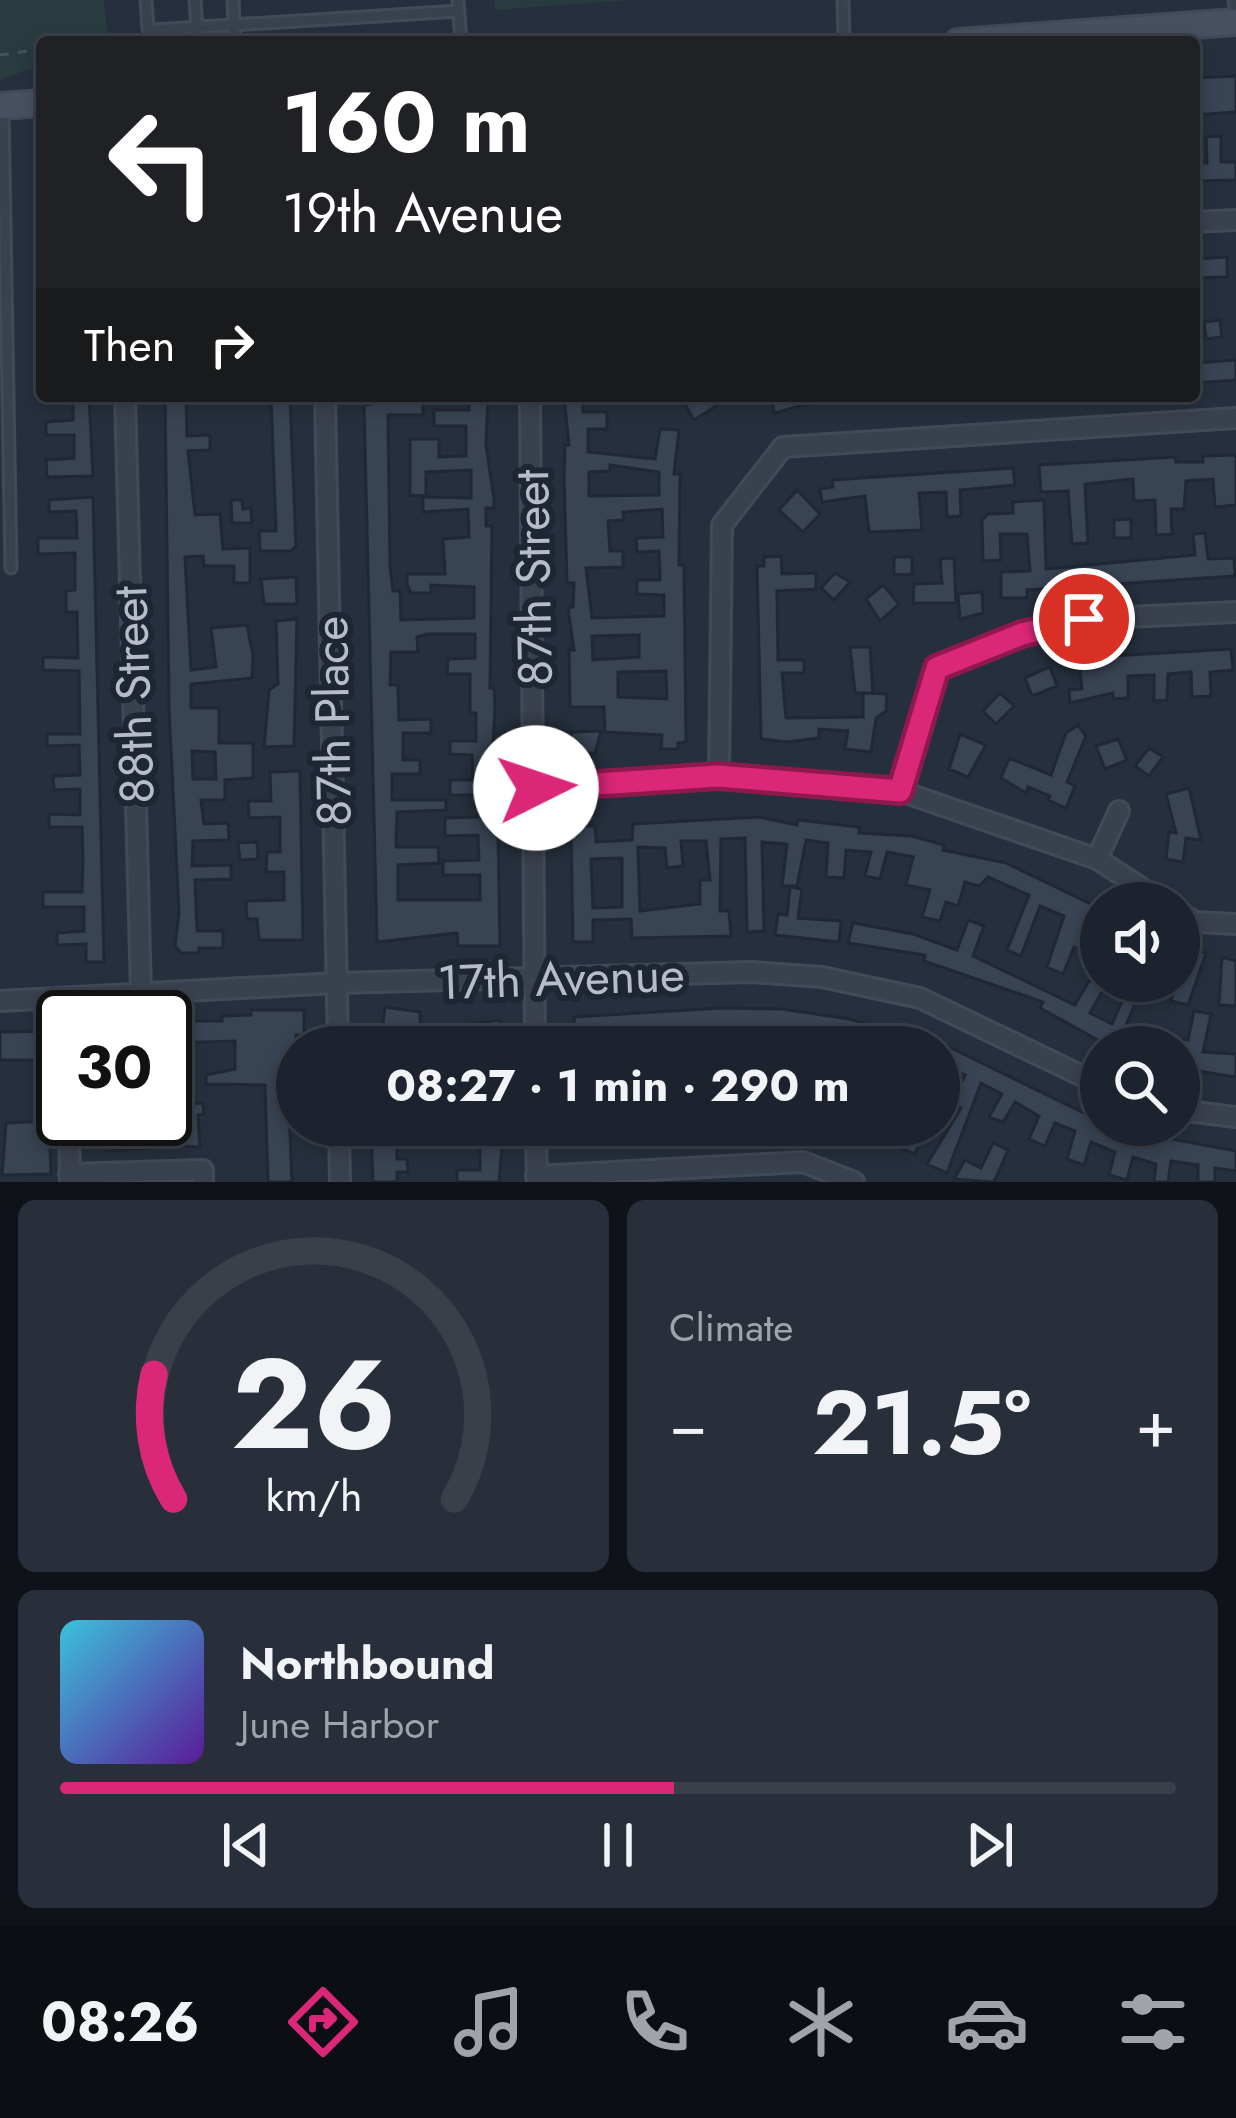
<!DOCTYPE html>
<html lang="en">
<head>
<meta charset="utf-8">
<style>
  :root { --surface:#1c232e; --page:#292f3a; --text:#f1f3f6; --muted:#a0a4aa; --line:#3a404a; --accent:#db2777 }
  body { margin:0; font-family:Jost,sans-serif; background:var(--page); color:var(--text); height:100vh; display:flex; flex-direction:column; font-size:45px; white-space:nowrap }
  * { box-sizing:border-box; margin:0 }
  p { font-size:39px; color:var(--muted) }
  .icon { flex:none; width:66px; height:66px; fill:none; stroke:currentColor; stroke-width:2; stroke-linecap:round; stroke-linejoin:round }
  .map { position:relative; height:1182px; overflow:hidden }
  .details { display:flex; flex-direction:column; gap:18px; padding:18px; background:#0f1319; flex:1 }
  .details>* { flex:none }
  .banner { position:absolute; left:36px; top:36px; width:1164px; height:366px; border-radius:12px; box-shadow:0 6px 18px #0003,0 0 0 3px var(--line); background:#202124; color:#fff; overflow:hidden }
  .buttons { position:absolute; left:1080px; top:882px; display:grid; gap:24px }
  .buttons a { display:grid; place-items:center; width:120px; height:120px; border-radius:50%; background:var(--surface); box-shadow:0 6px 18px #0003,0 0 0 3px var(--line); font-size:60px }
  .speed { position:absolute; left:36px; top:990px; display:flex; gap:24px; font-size:60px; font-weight:700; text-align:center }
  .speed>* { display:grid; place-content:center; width:156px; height:156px; border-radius:50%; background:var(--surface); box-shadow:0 6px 18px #0003,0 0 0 3px var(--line); line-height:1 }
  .speed .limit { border:6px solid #111; border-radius:18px; background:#fff; color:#111 }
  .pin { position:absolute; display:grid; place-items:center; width:102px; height:102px; color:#fff; margin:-51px; border:6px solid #fff; border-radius:50%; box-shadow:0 3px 12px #0007 }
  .me { position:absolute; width:132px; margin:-66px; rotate:86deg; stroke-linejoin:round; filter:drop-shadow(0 0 9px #0008) }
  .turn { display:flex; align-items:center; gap:42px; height:252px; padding:0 48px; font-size:54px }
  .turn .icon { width:156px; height:156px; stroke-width:2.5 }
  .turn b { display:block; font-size:84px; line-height:102px }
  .then { display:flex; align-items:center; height:114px; padding:0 48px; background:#0003; gap:24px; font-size:45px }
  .big { font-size:90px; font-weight:700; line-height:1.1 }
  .details .card { flex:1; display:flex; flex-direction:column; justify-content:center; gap:18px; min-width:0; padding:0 42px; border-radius:18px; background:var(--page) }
  .details .dial { align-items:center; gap:0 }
  .dial svg { height:312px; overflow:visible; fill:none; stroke:var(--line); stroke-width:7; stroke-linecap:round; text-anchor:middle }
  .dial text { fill:var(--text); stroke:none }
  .song { display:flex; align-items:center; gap:36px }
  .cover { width:144px; height:144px; border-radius:18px; background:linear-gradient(135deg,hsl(190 70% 55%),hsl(270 70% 35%)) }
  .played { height:12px; border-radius:6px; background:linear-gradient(90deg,var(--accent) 55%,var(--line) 55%) }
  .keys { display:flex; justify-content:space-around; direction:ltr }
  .heat { display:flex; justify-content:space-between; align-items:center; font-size:66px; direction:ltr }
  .details .tiles { flex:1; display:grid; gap:18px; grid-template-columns:1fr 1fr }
  .card:last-child { grid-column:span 2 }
  .trip { position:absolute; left:276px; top:1026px; width:684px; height:120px; border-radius:60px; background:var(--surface); box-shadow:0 6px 18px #0003,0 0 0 3px var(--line); font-weight:700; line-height:120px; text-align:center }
  .dock { display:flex; height:192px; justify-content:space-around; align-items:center; background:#0b0e12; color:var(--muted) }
  .dock .icon { width:84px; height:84px }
  .dock .current { color:var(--accent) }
  .dock b { font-size:54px; color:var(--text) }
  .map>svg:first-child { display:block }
  .green { fill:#283b3e }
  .building { fill:#384353; stroke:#212835; stroke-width:3; fill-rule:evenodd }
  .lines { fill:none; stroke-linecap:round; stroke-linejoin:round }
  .lane-casing { stroke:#434a57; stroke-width:15 }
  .street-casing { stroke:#434a57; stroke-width:24 }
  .secondary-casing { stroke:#434a57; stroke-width:30 }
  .path { stroke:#415456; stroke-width:3; stroke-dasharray:9 9; stroke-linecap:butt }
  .lane { stroke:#3a414e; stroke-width:9 }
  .street { stroke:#3a414e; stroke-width:18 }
  .secondary { stroke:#485060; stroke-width:24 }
  .route-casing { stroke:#8e194d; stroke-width:30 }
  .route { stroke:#db2777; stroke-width:21 }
  .labels { text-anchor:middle; stroke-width:12; stroke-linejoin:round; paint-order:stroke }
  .street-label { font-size:48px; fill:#b6bdc8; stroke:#1f2633 }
</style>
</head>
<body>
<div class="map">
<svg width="1236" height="1182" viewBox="0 0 1236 1182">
  <rect width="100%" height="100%" fill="#262f3d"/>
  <path class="green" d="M 0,0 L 104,0 L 108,40 L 42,42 L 42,64 L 0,80 Z
    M 494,0 L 631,0 L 495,10 Z"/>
  <path class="building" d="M 1236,76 L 1236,112 L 1194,115 L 1194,78 Z
    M 1221,136 L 1221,162 L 1236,162 L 1236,180 L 1194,181 L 1194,163 L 1207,163 L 1206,137 Z
    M 1227,257 L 1227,277 L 1194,278 L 1194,259 Z
    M 1220,320 L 1222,337 L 1206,339 L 1204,322 Z
    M 1236,360 L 1236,380 L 1194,383 L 1194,363 Z
    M 73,396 L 89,396 L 93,476 L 47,477 L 46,460 L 74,458 L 74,435 L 46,435 L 46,422 L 73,420 Z
    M 165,396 L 186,396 L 187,436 L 210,435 L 210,450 L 188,451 L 195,515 L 220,514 L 223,549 L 250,548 L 250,583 L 234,583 L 234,566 L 204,566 L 203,556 L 185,557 L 191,670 L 216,667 L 211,628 L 247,625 L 253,655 L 252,678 L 191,684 L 191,708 L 219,708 L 219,743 L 253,743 L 253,778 L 225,780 L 225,800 L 201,800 L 204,824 L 228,823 L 229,840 L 193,841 L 192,866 L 231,865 L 231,879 L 195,880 L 197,931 L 223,931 L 223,948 L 199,948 L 199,953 L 181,953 L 175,946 L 179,913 L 169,708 ZM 192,751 L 215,752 L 216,779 L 193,779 Z
    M 271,396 L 290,396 L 296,546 L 291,551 L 260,551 L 259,531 L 276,531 Z
    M 468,396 L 488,396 L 486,445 L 494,499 L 494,508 L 486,508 L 486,526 L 492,526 L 490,688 L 494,688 L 495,704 L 492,770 L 497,770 L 500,946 L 458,946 L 457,933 L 377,942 L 364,405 L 423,397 L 423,415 L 388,415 L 390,566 L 393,591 L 400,591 L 401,620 L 474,618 L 474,587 L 431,585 L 431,593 L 411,593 L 407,584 L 407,574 L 445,574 L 443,539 L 469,537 L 468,509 L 423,512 L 423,497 L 471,498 L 471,470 L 426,472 L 426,496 L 410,495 L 410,439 L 439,439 L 439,457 L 466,456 L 466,426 L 434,426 L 434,410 L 469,410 ZM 427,634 L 475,634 L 475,658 L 448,659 L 447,674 L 470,674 L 470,713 L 476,713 L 476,741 L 450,741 L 450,754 L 472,755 L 473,780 L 450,780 L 450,795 L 478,795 L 478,817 L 445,818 L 445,836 L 478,835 L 479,860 L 443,861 L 443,875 L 480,875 L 480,900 L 398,900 L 398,865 L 439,863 L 438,847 L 396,847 L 397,812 L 446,810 L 446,800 L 392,800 L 392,774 L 420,774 L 420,760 L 403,760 L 403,733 L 431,733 L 431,719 L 399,720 L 398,685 L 390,685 L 391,652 L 418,652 L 417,637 Z
    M 583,396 L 583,412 L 607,412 L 607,429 L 588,429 L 588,452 L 655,459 L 660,429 L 679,430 L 674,474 L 680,474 L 679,565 L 684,565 L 686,742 L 678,743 L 678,749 L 661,749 L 662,735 L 605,732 L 604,707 L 570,707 L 569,650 L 574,650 L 568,608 L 573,607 L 574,583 L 567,583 L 564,477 L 565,445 L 569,445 L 564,397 ZM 610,465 L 659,472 L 659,495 L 589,496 L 589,472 L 610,471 ZM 662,509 L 663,537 L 636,538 L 637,552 L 659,551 L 660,580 L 637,580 L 637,594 L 664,595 L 664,616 L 592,618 L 586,568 L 623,567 L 623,551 L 610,551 L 608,521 L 624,520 L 623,512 ZM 639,635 L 639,657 L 593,660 L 592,636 ZM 666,671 L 667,699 L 618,697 L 618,672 Z
    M 696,396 L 710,396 L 716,406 L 694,420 L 684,403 Z
    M 772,396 L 811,396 L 811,403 L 774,413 Z
    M 1236,455 L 1236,505 L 1215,507 L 1213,479 L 1186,481 L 1184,509 L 1171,509 L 1172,534 L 1156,535 L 1155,500 L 1134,501 L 1133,479 L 1085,484 L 1088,543 L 1072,544 L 1068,491 L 1041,492 L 1039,465 L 1175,457 L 1176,462 L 1203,462 L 1203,456 Z
    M 1013,468 L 1015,485 L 960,490 L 961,516 L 947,517 L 946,492 L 919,493 L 922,530 L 869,532 L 865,496 L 822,502 L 820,489 L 833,487 L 832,480 Z
    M 797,490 L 820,514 L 803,532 L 779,510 Z
    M 93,497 L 104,962 L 86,962 L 86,944 L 57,945 L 57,933 L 84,931 L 84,907 L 43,907 L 43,892 L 82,892 L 83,859 L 82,827 L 49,827 L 49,814 L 80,815 L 80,789 L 54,790 L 53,776 L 80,775 L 79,745 L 47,746 L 47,734 L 80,734 L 79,671 L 43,670 L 43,657 L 78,658 L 77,612 L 66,612 L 66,591 L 75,590 L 75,553 L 38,554 L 38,538 L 77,538 L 76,511 L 49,512 L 49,500 Z
    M 231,500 L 242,500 L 243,509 L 251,508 L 252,523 L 232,523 Z
    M 1044,500 L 1046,569 L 1195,555 L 1193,534 L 1205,533 L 1208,559 L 1234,558 L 1235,576 L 1027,590 L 1027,598 L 1001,598 L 1001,572 L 1030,571 L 1027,534 L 1000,534 L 1001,560 L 983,561 L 982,520 L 988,514 L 1013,513 L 1013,502 Z
    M 1131,519 L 1131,538 L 1114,538 L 1114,520 Z
    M 781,556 L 782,574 L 816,573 L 816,589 L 777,591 L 778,660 L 804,660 L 804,673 L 782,673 L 786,718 L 863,717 L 863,693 L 887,694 L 886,711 L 876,718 L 871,752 L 845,749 L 848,731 L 819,729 L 819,738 L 787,742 L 761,739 L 757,566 L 764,566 L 764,557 Z
    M 894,557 L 912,557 L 912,574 L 894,575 Z
    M 954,558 L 956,603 L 913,603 L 914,584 L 942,583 L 940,559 Z
    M 835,573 L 850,582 L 834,600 L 821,588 Z
    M 296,577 L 297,604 L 264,604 L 261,579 Z
    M 883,585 L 899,604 L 880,621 L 866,599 Z
    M 982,592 L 983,613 L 960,619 L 958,594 Z
    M 297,619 L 294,746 L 264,747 L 269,690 L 278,684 L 276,621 Z
    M 850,647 L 870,647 L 873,693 L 855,693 Z
    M 1231,649 L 1233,670 L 1210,672 L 1211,696 L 1192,697 L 1191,672 L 1168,674 L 1167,700 L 1154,701 L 1154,675 L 1128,676 L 1128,698 L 1113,699 L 1113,693 L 1070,703 L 1069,690 L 1082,689 L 1078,658 Z
    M 1050,667 L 1057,686 L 1032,696 L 1025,678 Z
    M 1000,693 L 1014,706 L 996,724 L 983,711 Z
    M 1078,725 L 1086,736 L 1067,782 L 1075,786 L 1066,808 L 1048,800 L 1050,796 L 1028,787 L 1026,793 L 1001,778 L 1009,758 L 1051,775 L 1066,733 Z
    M 601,731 L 595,753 L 571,754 L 571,732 Z
    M 960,734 L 986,745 L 968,777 L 949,769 Z
    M 1118,739 L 1127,760 L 1105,769 L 1096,746 Z
    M 1149,748 L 1163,757 L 1149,776 L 1135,766 Z
    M 300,771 L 303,940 L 259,940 L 257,919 L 247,919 L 246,901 L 284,900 L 284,872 L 266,872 L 267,852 L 280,852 L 280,817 L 249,818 L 248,801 L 271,801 L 270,772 Z
    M 1189,788 L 1201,840 L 1186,838 L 1183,862 L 1166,859 L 1169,832 L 1176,833 L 1166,794 Z
    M 759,817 L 797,825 L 798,820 L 859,827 L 859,833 L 912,836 L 944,845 L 943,850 L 1006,863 L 1101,909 L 1093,940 L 1101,943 L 1101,959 L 1074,947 L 1063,974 L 1047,967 L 1064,916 L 1040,906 L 1021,956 L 1007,950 L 1029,895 L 988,877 L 979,886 L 965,882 L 958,906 L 946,902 L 940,921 L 922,917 L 930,890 L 906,885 L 913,857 L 887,852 L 880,879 L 865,876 L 871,852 L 846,850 L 844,878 L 826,877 L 828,843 L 806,840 L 797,886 L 782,886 L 787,844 L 762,842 L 764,931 L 747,932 L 745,838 L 721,839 L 720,911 L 729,911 L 731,936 L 632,938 L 631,919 L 593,920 L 593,942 L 573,942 L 571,835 L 577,835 L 576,826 L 595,826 L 596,842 L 632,840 L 633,824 ZM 681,841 L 706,841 L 710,880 L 700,880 L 700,904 L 640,911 L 638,847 L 665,848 L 667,868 L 683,866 ZM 622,858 L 622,907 L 593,908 L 591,859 Z
    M 257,842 L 258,859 L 240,860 L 238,843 Z
    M 790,887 L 802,889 L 798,918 L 841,921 L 839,942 L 775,935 L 778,914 L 787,915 Z
    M 968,920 L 984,926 L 973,956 L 1075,1005 L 1089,981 L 1108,981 L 1090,1013 L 1112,1024 L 1123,999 L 1135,1004 L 1124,1030 L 1148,1040 L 1149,1034 L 1188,1040 L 1194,1011 L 1211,1014 L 1203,1052 L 1236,1054 L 1236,1077 L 1192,1070 L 1193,1062 L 1179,1060 L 1179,1047 L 1117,1047 L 1098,1040 L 1040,1008 L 1043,1002 L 924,961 L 925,955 L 848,943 L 853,923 L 913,934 L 957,950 Z
    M 1179,947 L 1206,953 L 1188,1005 L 1171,1001 L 1175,985 L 1179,986 Z
    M 1222,957 L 1236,961 L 1236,1006 L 1219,1005 Z
    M 385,1007 L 420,1012 L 420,1024 L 450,1027 L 500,1020 L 501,1040 L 472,1041 L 472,1047 L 429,1043 L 413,1047 L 413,1036 L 382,1031 Z
    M 721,1008 L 782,1009 L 849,1019 L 945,1047 L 883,1047 L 825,1034 L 823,1047 L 728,1047 L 729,1028 L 704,1030 L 705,1047 L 689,1047 L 688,1030 L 597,1034 L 597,1047 L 575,1044 L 574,1017 Z
    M 251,1010 L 304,1010 L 304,1035 L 296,1035 L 296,1079 L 288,1079 L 292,1182 L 268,1182 L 265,1085 L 206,1084 L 206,1075 L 235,1069 L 235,1041 L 173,1043 L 173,1021 L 222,1021 L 222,1016 L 251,1015 Z
    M 63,1031 L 63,1049 L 42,1049 L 42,1060 L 0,1060 L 0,1032 Z
    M 947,1046 L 1133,1137 L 1134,1132 L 1236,1151 L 1236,1171 L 1215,1168 L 1215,1182 L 1198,1182 L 1198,1165 L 1171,1161 L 1168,1182 L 1154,1182 L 1156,1164 L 1133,1157 L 1127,1180 L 1109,1175 L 1115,1152 L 1091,1142 L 1084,1165 L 1067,1159 L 1075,1131 L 1055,1123 L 1045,1146 L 1029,1139 L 1039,1116 L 1015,1102 L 1003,1122 L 989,1117 L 1002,1094 L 981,1083 L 947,1173 L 927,1164 L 961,1108 L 952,1104 L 965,1075 L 940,1064 Z
    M 203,1103 L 204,1114 L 198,1115 L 200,1147 L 144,1144 L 144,1149 L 105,1151 L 105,1137 L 98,1137 L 97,1121 L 165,1119 L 168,1105 Z
    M 49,1121 L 51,1174 L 2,1175 L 6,1123 Z
    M 816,1125 L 853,1125 L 851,1138 L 815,1130 Z
    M 874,1125 L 920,1140 L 915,1154 L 883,1141 L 881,1147 L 868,1142 Z
    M 396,1132 L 397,1159 L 407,1159 L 408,1172 L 397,1172 L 397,1182 L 373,1182 L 371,1133 Z
    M 480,1138 L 503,1138 L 499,1182 L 457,1182 L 457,1170 L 480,1170 Z
    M 993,1143 L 1008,1150 L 994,1182 L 954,1179 L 965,1160 L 981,1168 Z"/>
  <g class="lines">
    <g class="lane-casing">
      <path id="lane" d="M 146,0 L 148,29 L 152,30 L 459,11
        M 195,0 L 198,42
        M 233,0 L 235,42
        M 458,0 L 461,42
        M 843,0 L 844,42
        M 1234,0 L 1236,16
        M 3,111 L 11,568"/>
    </g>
    <g class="street-casing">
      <path id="street" d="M 1194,222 L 1236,220
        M 125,396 L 141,993
        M 325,396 L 338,1047
        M 530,396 L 535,1047
        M 719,776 L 722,525 L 783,447 L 1236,418
        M 536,788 L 719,776 L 900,791 L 1097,859 L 1165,903
        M 900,791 L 936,668 L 1022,633 L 1084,619 L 1236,612
        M 1097,859 L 1119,811
        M 1179,912 L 1195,922 L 1236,924
        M 0,1001 L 337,983 L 752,972 L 822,977 L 920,998 L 1101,1085
        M 1179,1110 L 1236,1117
        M 69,1119 L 70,1182
        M 339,1125 L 340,1182
        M 536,1125 L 537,1182
        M 69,1174 L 203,1170 L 203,1182
        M 536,1176 L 803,1162 L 854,1182"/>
    </g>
    <g class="secondary-casing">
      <path id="secondary" d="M 958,42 L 1236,22
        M 0,106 L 42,103"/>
    </g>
    <path class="path" d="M 87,42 L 139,33
      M 0,55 L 42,49"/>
    <use href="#lane" class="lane"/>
    <use href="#street" class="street"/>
    <use href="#secondary" class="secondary"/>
  </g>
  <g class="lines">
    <g class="route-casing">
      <path id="route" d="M 536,788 L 718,776 L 900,791 L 937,668 L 1022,634 L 1084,619"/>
    </g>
    <use href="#route" class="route"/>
  </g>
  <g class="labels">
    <g class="street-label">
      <text transform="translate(533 578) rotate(-91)" y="17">87th Street</text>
      <text transform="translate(133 695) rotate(-92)" y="17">88th Street</text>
      <text transform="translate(332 721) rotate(-91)" y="17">87th Place</text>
      <text transform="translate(561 978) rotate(-2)" y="17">17th Avenue</text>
    </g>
  </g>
</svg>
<div class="buttons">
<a><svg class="icon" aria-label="sound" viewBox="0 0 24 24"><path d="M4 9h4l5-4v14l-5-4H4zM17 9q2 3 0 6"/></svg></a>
<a><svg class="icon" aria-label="search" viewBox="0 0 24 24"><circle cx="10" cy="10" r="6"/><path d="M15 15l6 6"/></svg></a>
</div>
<div class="speed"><div class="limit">30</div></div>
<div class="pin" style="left:1084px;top:619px;background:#d93025"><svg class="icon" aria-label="arrive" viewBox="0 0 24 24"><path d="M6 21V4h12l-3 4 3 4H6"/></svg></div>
<svg class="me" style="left:536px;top:788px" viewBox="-20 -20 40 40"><circle r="19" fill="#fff"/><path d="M0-13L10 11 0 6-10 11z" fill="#db2777"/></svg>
<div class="trip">08:27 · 1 min · 290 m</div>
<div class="banner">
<div class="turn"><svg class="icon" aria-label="left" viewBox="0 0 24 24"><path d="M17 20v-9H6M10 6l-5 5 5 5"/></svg><div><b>160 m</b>19th Avenue</div></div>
<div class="then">Then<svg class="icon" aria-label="right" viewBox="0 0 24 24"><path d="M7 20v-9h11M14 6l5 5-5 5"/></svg></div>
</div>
</div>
<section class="details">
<div class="tiles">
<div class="card dial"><svg viewBox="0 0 100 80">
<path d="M14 69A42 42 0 1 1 86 69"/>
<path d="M14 69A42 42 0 0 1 9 37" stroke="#db2777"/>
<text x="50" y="56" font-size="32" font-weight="700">26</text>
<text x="50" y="72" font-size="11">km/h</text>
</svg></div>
<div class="card"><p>Climate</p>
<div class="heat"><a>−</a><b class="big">21.5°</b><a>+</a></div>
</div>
<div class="card">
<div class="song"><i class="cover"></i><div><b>Northbound</b><p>June Harbor</p></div></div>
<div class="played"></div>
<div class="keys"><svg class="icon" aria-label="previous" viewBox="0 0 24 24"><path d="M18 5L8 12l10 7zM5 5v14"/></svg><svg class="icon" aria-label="pause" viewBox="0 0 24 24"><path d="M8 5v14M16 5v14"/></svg><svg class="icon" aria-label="next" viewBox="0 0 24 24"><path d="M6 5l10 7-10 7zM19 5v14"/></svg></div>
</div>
</div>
</section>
<nav class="dock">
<b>08:26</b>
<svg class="icon current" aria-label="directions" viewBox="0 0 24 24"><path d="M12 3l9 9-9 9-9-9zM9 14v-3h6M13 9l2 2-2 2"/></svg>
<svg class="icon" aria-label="music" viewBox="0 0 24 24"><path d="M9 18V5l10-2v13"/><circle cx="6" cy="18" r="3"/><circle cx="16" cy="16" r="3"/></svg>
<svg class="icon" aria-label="phone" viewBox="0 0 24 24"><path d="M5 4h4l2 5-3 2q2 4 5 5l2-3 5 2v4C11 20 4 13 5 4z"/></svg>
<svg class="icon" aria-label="climate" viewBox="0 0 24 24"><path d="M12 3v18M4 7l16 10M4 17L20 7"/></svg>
<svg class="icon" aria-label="car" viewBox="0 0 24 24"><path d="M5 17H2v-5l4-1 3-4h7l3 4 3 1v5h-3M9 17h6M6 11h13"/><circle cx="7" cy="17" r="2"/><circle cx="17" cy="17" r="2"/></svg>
<svg class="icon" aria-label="filters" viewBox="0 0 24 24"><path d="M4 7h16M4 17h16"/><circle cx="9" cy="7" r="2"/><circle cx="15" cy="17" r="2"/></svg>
</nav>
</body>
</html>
